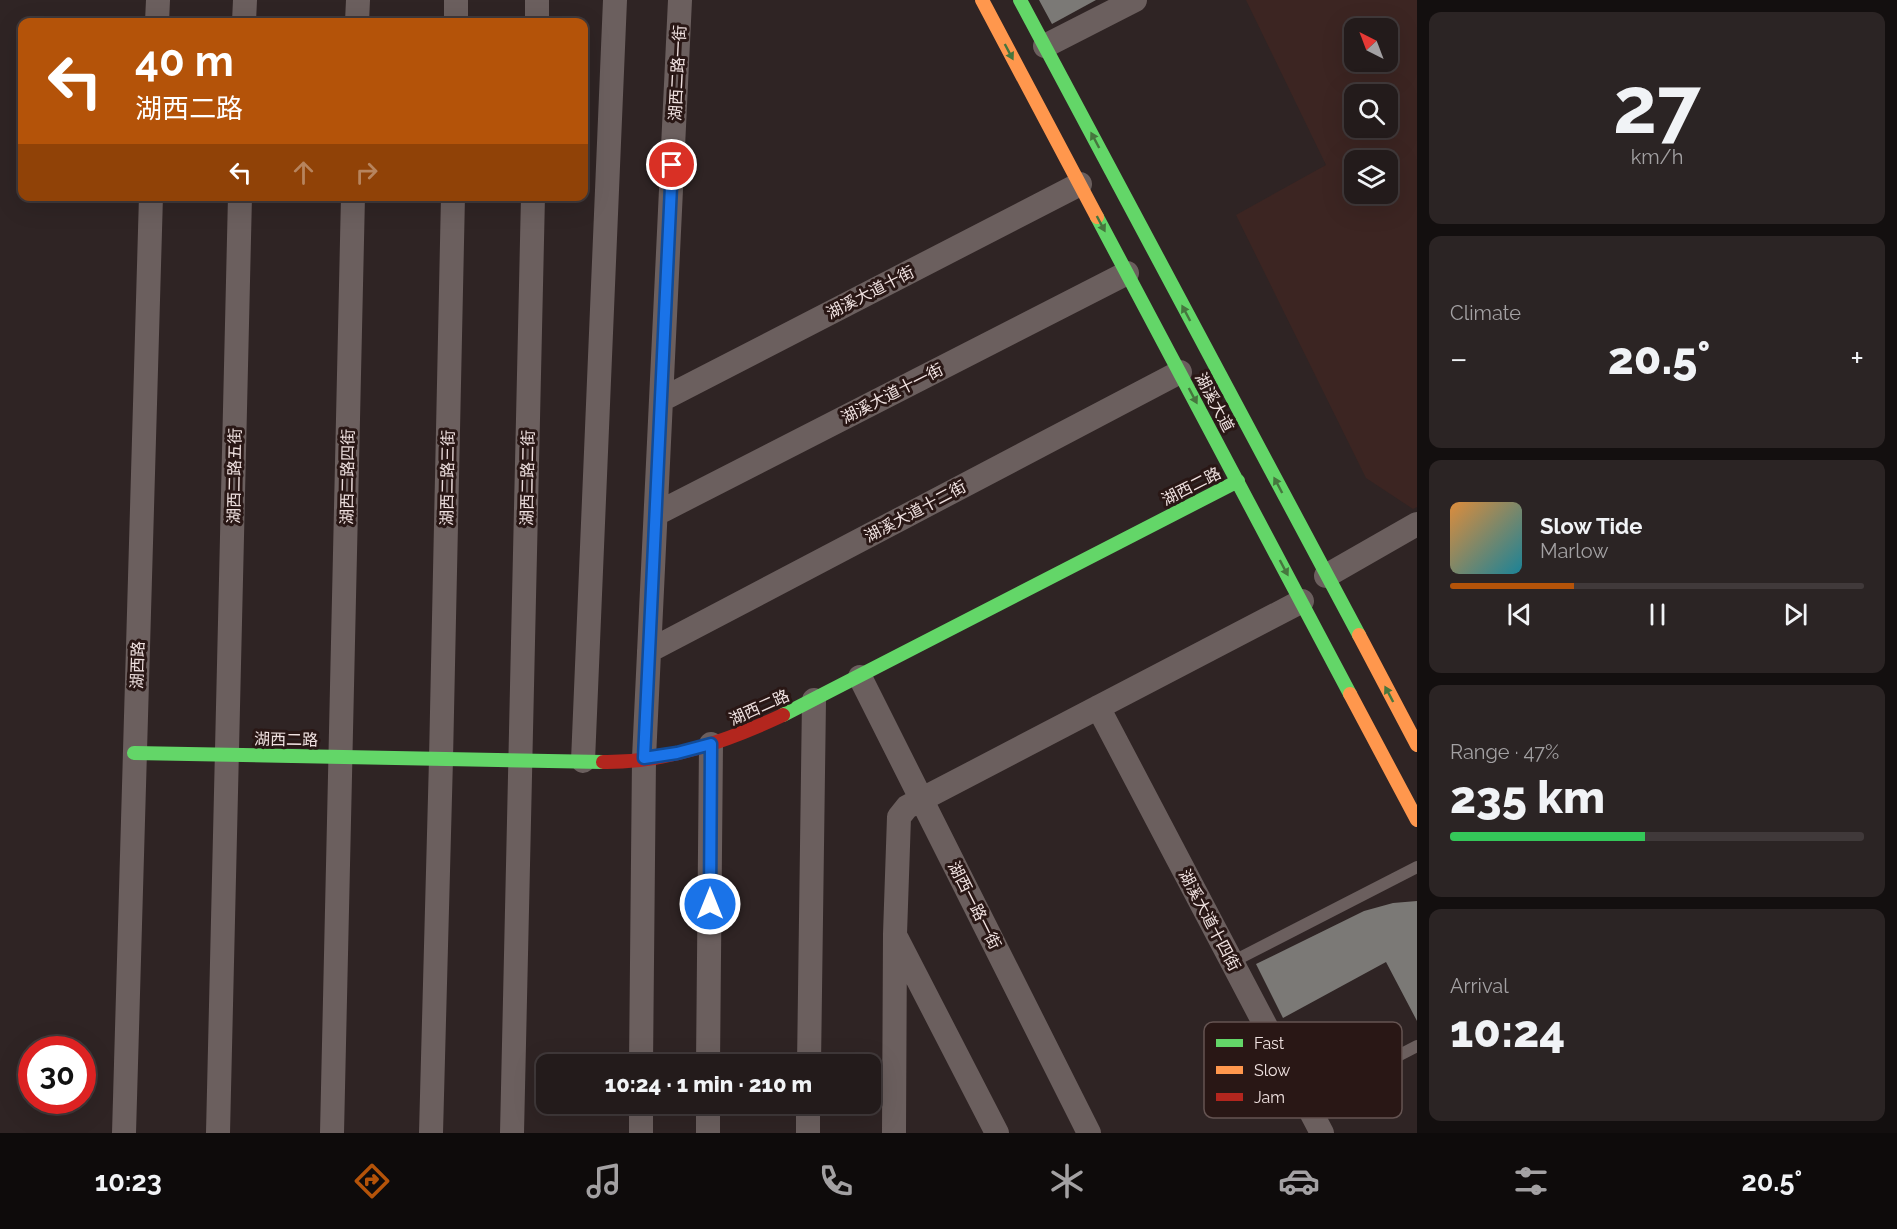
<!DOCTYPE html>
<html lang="en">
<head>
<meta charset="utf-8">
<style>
  :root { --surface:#231b1b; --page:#2b2424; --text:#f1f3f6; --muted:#a3a1a3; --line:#40393a; --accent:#b45309 }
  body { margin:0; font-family:Raleway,"Noto Sans SC",sans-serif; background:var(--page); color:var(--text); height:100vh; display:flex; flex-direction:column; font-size:22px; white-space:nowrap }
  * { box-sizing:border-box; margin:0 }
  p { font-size:20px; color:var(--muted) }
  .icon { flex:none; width:33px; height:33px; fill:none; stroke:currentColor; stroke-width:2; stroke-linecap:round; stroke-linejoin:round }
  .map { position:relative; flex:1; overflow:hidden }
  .drawer { display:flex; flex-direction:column; gap:12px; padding:12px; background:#130f0f; width:480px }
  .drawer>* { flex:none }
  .top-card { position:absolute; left:18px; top:18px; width:570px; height:183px; border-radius:12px; box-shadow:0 6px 24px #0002,0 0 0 2px var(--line); background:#b45309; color:#fff; overflow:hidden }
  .needle { width:39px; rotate:318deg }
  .tools { position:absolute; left:1344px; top:18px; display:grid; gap:12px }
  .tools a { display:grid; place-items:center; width:54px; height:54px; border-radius:12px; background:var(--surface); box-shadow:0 6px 24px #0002,0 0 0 2px var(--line); font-size:30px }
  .speed { position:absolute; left:18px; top:1036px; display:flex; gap:12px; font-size:30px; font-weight:700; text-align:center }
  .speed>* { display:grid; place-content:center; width:78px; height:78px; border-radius:50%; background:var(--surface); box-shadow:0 6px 24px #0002,0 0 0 2px var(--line); line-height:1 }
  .speed .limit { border:9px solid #d22; background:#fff; color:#111 }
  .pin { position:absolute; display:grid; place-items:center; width:51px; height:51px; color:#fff; margin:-26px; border:3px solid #fff; border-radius:50%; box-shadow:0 2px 6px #0007 }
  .me { position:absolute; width:66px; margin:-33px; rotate:0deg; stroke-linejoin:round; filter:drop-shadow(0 0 4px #0008) }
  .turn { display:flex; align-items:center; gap:21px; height:126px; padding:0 18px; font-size:27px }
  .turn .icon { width:78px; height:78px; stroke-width:2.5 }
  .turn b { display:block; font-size:42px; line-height:51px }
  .lanes { display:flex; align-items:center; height:57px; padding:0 18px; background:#0003; justify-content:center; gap:30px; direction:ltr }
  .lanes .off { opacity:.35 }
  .big { font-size:45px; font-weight:800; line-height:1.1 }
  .drawer .card { flex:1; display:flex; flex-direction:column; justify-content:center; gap:9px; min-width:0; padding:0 21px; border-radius:12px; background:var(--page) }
  .drawer .dial { align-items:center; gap:0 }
  .dial b { font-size:78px; line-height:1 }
  .song { display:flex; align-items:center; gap:18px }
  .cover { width:72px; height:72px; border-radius:9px; background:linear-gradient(135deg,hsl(30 70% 55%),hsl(190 70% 35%)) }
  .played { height:6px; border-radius:3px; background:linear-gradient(90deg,var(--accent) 30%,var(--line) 30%) }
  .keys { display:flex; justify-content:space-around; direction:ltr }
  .heat { display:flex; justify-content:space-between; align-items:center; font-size:33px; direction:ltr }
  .charge { height:9px; border-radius:4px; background:linear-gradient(90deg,#34c759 47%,var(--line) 0) }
  .trip { position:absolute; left:536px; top:1054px; width:345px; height:60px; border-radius:12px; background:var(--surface); box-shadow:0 6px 24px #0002,0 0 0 2px var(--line); font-weight:800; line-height:60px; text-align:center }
  .menu { display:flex; height:96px; justify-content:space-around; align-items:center; background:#0e0b0b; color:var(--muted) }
  .menu .icon { width:42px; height:42px }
  .menu .on { color:var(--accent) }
  .menu b { font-size:27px; color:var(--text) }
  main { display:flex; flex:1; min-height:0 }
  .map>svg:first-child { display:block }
  .built { fill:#3c2522; fill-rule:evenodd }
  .building { fill:#7b7976 }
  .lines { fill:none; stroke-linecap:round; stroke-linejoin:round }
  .lane { stroke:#6b5f5e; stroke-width:12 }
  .street { stroke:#6b5f5e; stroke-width:24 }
  .fast { stroke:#63d668; stroke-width:14 }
  .slow { stroke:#ff974d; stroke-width:14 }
  .jam { stroke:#b3261e; stroke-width:14 }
  .oneway { fill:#46763e }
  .route-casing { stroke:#114b97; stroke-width:15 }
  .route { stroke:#1a73e8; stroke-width:10 }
  .labels { text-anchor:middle; stroke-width:6; stroke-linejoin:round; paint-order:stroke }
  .street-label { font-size:16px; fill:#f0e2e1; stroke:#291715 }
  .key { fill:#291715; stroke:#655452; stroke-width:1.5 }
  .key-label { font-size:16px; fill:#f0e2e1 }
</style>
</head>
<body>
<main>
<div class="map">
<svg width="1417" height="1133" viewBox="0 0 1417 1133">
  <rect width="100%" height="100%" fill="#2f2424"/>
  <path class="built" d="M 1246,0 L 1417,0 L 1417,507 L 1413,509 L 1366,478 L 1236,215 L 1326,165 ZM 1354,28 L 1388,28 L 1388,62 L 1354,62 ZM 1354,94 L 1388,94 L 1388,128 L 1354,128 ZM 1354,160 L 1388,160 L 1388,194 L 1354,194 Z"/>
  <path class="building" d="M 1039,0 L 1096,0 L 1052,24 Z
    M 1417,901 L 1417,1021 L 1386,962 L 1283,1018 L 1256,964 L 1364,911 L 1393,903 Z"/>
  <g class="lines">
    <path class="lane" d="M 1232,962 L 1417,867
      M 1307,1103 L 1417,1046"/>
    <path class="street" d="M 157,22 L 158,0
      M 244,22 L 245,0
      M 357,22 L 358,0
      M 456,22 L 456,0
      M 537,22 L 537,0
      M 1045,46 L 1135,0
      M 661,400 L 1080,184
      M 656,514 L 1127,273
      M 1326,576 L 1417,524
      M 649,651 L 1180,372
      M 860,677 L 1089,1133
      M 1098,707 L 1322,1133
      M 583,761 L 615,0
      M 897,939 L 997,1133
      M 641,1065 L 644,758 L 680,0
      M 708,1065 L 711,744
      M 809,1065 L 814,700
      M 124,1133 L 151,196
      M 218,1133 L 240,196
      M 332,1133 L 353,196
      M 431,1133 L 441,759 L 453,196
      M 512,1133 L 533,196
      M 641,1133 L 641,1104
      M 708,1133 L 708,1104
      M 808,1133 L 808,1104
      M 894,1133 L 895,934 L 899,817 L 907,807 L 1302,601"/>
    <path class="fast" d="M 1020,0 L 1359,635
      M 1097,217 L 1350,694
      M 783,715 L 1238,481
      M 134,753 L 603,762"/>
    <path class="slow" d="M 982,0 L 1097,217
      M 1359,635 L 1417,745
      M 1350,694 L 1417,820"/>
    <path class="jam" d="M 603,762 C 666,763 727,741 783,715"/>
  </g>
  <defs><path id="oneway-solid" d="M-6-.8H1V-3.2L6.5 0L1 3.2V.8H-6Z" transform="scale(1.5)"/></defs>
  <g class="oneway">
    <use href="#oneway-solid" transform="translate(1009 52) rotate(62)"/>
    <use href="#oneway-solid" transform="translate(1095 140) rotate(-118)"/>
    <use href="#oneway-solid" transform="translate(1101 224) rotate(62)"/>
    <use href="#oneway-solid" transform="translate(1186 313) rotate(-118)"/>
    <use href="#oneway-solid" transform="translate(1193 396) rotate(62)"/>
    <use href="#oneway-solid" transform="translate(1278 485) rotate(-118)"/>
    <use href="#oneway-solid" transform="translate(1284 568) rotate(62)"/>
    <use href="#oneway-solid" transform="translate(1389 694) rotate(-118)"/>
  </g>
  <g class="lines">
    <g class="route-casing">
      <path id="route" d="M 672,165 L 644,758 L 677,753 L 711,744 L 710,904"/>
    </g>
    <use href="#route" class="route"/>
  </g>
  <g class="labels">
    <g class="street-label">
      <text transform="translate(677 73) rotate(-87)" y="6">湖西二路一街</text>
      <text transform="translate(870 292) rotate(-27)" y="6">湖溪大道十街</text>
      <text transform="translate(892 393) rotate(-27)" y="6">湖溪大道十一街</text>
      <text transform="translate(1215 402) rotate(62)" y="6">湖溪大道</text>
      <text transform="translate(234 476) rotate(-89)" y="6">湖西二路五街</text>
      <text transform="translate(347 477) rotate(-89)" y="6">湖西二路四街</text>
      <text transform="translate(447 478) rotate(-89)" y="6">湖西二路三街</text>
      <text transform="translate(527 478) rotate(-89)" y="6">湖西二路二街</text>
      <text transform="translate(1191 486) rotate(-27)" y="6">湖西二路</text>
      <text transform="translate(915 511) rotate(-28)" y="6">湖溪大道十二街</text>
      <text transform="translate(137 665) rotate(-88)" y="6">湖西路</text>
      <text transform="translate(759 707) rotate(-24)" y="6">湖西二路</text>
      <text transform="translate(286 739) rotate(1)" y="6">湖西二路</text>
      <text transform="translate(975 905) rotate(63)" y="6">湖西一路一街</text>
      <text transform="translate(1210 920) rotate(62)" y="6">湖溪大道十四街</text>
    </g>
  </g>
  <rect x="1204" y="1022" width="198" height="96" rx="9" class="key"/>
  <rect x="1216" y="1039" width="27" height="8" fill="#63d668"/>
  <rect x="1216" y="1066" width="27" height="8" fill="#ff974d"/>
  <rect x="1216" y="1093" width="27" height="8" fill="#b3261e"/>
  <g class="key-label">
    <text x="1254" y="1049">Fast</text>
    <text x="1254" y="1076">Slow</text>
    <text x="1254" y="1103">Jam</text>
  </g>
</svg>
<div class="tools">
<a><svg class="needle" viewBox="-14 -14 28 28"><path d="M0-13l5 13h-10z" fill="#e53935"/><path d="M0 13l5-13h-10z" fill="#a3a1a3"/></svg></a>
<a><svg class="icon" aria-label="search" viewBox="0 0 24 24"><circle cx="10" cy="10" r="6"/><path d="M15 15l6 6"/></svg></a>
<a><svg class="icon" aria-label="layers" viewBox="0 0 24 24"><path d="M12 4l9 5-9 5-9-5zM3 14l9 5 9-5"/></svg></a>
</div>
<div class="speed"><div class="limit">30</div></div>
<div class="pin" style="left:672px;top:165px;background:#d93025"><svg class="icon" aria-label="arrive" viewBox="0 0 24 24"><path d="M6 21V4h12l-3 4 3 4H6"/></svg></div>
<svg class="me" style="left:710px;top:904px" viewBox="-20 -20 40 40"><circle r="17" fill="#1a73e8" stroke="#fff" stroke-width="3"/><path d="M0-11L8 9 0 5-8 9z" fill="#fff"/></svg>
<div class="trip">10:24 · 1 min · 210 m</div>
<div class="top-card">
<div class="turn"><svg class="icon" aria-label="left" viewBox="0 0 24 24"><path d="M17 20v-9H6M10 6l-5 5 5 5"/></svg><div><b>40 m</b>湖西二路</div></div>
<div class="lanes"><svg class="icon" aria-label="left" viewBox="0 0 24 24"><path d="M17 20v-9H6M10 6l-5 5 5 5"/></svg><svg class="icon off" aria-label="ahead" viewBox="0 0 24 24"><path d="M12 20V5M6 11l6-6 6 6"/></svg><svg class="icon off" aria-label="right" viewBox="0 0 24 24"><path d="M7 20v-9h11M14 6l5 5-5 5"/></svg></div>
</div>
</div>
<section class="drawer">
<div class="card dial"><b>27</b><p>km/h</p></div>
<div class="card"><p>Climate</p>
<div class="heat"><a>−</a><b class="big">20.5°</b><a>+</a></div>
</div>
<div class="card">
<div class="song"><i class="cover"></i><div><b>Slow Tide</b><p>Marlow</p></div></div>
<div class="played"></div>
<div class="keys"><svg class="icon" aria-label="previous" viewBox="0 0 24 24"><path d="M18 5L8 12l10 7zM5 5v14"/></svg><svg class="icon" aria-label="pause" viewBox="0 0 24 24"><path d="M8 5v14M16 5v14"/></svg><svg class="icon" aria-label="next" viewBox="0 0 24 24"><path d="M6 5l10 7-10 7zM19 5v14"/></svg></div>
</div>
<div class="card"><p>Range · 47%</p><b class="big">235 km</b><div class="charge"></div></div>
<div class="card"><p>Arrival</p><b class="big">10:24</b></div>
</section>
</main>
<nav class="menu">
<b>10:23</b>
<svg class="icon on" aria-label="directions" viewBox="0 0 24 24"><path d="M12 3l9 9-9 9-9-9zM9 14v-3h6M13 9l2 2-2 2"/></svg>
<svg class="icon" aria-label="music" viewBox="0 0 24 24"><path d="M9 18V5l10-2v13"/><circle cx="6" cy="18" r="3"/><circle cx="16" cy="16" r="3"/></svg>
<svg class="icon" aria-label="phone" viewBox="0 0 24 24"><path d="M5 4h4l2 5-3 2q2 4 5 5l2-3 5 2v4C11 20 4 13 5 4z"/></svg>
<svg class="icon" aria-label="climate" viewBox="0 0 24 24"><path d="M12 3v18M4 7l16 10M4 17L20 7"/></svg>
<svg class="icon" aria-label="car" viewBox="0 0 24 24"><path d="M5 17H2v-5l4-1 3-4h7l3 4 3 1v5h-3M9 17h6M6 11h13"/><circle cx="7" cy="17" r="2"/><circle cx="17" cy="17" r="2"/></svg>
<svg class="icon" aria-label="filters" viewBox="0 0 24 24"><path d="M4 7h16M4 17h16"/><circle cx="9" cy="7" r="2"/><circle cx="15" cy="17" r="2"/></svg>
<b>20.5°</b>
</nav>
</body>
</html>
